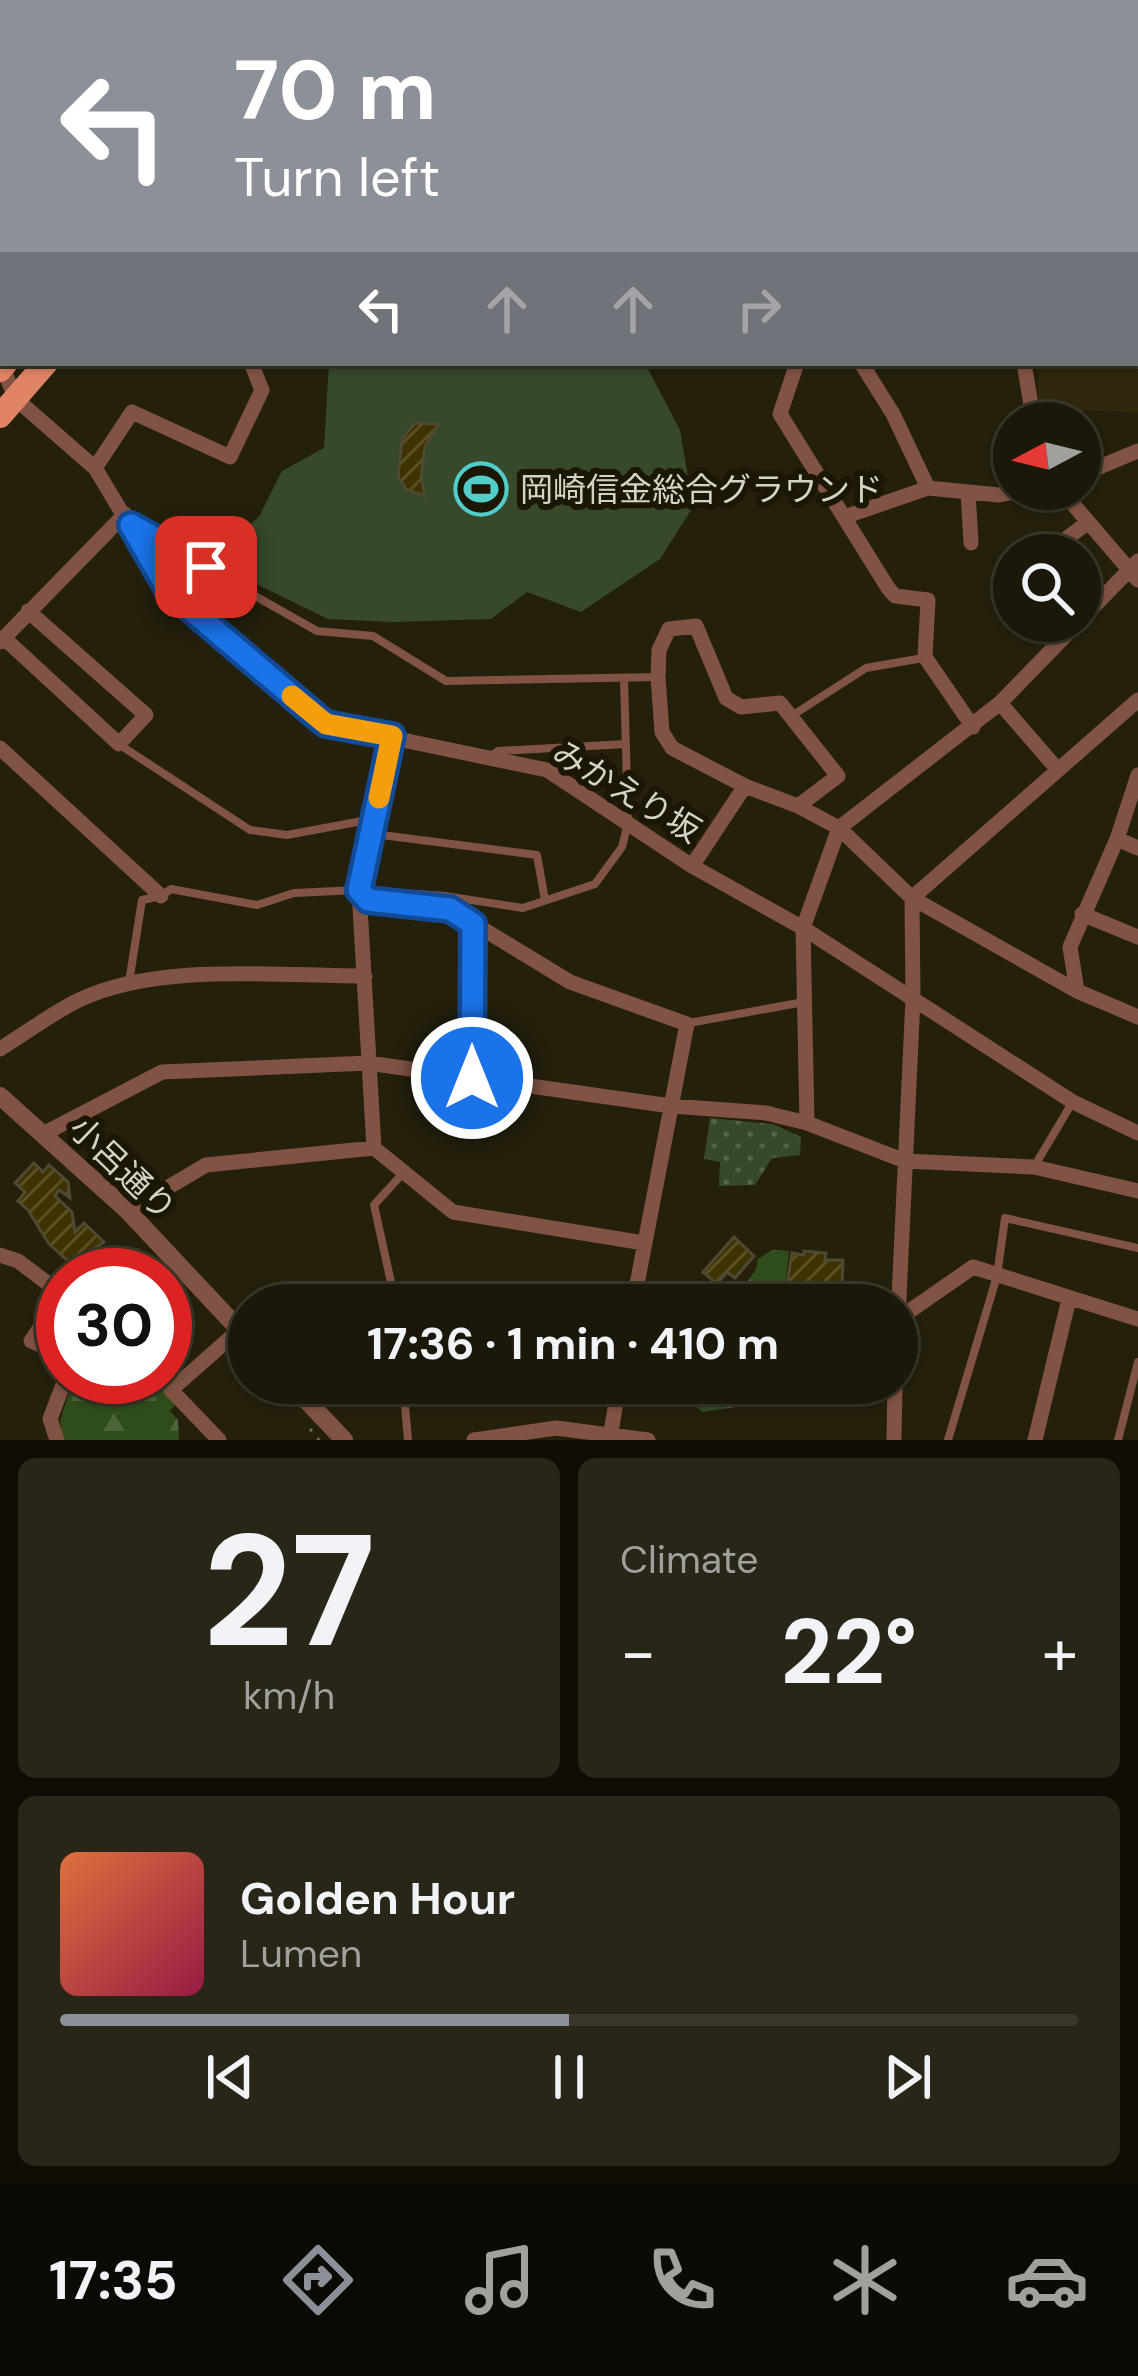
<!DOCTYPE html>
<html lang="en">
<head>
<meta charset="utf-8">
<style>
  :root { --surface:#1c1809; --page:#292517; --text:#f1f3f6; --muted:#a0a09c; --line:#3a372a; --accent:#8c9099 }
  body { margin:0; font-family:"DM Sans","Noto Sans JP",sans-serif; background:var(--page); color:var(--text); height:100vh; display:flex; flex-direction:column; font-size:45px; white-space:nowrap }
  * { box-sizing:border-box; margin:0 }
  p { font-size:39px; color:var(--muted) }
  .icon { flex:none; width:66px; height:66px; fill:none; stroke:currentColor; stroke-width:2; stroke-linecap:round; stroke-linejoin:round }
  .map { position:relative; height:1440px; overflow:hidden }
  .details { display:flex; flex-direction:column; gap:18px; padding:18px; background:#0f0d05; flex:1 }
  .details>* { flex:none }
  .hud { position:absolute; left:0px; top:0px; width:1140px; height:366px; box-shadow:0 3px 9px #0004,0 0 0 3px var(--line); background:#8c9099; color:#fff; overflow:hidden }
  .needle { width:78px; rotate:263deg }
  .fabs { position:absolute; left:993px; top:402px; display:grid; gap:24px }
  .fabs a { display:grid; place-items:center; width:108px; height:108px; border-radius:50%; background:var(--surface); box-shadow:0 3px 9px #0004,0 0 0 3px var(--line); font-size:60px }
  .speed { position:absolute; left:36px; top:1248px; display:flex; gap:24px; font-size:60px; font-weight:700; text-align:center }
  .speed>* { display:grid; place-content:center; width:156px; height:156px; border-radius:50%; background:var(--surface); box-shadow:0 3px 9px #0004,0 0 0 3px var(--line); line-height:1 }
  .speed .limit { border:18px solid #d22; background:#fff; color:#111 }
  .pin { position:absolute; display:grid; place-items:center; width:102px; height:102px; color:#fff; margin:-51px; border-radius:24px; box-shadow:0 6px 18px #0006 }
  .me { position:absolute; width:132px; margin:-66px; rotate:0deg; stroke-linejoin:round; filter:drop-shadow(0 0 9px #0008) }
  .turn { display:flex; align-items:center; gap:42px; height:252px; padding:0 36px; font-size:54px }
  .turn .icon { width:156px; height:156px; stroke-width:2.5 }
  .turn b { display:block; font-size:84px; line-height:102px }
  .lanes { display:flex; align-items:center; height:114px; padding:0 36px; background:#0003; justify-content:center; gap:60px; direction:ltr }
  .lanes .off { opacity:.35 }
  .big { font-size:90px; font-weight:700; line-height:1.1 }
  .details .widget { flex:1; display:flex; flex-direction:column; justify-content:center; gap:18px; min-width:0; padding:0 42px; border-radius:18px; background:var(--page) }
  .details .dial { align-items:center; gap:0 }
  .dial b { font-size:156px; line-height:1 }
  .song { display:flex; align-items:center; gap:36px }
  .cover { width:144px; height:144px; border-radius:18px; background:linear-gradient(135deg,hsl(20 70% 55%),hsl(340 70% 35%)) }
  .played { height:12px; border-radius:6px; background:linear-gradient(90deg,var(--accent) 50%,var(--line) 50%) }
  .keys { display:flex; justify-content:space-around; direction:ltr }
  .heat { display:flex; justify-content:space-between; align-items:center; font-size:66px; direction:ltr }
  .details .tiles { flex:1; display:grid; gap:18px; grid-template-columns:1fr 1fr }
  .widget:last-child { grid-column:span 2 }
  .trip { position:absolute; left:228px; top:1284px; width:690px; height:120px; border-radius:60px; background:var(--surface); box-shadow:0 3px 9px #0004,0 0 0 3px var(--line); font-weight:700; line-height:120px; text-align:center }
  .menu { display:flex; height:192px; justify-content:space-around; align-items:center; background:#0b0a04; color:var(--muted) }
  .menu .icon { width:84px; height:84px }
  .menu .current { color:var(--accent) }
  .menu b { font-size:54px; color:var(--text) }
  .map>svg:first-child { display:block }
  .built { fill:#2f280c }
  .grass { fill:url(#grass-dots) }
  .forest { fill:url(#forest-firs) }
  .cemetery { fill:url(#cemetery-stones) }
  .garden { fill:#36492a }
  .building { fill:url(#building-hatch); stroke:#4f4934; stroke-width:3 }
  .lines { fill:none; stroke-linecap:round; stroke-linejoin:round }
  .path { stroke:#736f5e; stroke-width:3; stroke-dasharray:3 9; stroke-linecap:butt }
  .service { stroke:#805344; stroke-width:8 }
  .minor { stroke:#805344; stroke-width:15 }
  .tertiary { stroke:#805344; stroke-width:18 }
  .primary { stroke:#e18465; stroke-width:24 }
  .route-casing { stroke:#114b97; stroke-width:30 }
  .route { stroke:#1a73e8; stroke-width:21 }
  .slow { stroke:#f59e0b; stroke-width:21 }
  .labels { text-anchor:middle; stroke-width:12; stroke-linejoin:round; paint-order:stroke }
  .poi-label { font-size:33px; fill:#d6d3c6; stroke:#1c1704; text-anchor:start }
  .street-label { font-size:33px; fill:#d6d3c6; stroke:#1c1704 }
</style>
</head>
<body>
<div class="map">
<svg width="1138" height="1440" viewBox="0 0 1138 1440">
  <defs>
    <pattern id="grass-dots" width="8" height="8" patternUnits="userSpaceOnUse" patternTransform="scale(3)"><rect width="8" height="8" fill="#36492a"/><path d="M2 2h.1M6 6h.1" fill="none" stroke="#526247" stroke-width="1.8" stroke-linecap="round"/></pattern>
    <pattern id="forest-firs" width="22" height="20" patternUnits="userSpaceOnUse" patternTransform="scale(3)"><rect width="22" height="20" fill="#2f4d1b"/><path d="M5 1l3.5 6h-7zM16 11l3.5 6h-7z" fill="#4c663b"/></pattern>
    <pattern id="cemetery-stones" width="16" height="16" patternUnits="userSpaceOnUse" patternTransform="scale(3)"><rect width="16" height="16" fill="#36492a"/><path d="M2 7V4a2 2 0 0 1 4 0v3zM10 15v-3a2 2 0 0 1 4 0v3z" fill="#526247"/></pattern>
    <pattern id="building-hatch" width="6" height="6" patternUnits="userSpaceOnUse" patternTransform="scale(3)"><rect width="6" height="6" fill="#3e3300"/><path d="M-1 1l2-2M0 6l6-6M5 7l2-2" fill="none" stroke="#595024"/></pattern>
  </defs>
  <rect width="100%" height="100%" fill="#25200c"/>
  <path class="built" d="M 1138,62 L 1138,412 L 1038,409 L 1039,363 L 1137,363 Z"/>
  <path class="grass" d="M 710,1118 L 773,1124 L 801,1137 L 800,1155 L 772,1158 L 755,1185 L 719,1186 L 720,1162 L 704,1159 Z"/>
  <path class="forest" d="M 772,1250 L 789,1251 L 783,1303 L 790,1305 L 670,1305 L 687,1281 L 713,1301 L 733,1303 L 756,1269 L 758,1259 Z
    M 74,1377 L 152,1377 L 176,1404 L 170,1411 L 178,1420 L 179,1440 L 63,1440 L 60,1421 Z"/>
  <path class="cemetery" d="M 681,1383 L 785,1383 L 750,1405 L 702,1412 L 680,1391 Z"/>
  <path class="garden" d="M 329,363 L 634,363 L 648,369 L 680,430 L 693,507 L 660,559 L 581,612 L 527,592 L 491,619 L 394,622 L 328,619 L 207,560 L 259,517 L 282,471 L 324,448 Z"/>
  <path class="building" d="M 415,423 L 439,424 L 425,446 L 421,477 L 425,496 L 407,490 L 398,477 L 402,439 Z
    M 34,1163 L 43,1172 L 49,1165 L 68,1182 L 70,1198 L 59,1190 L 55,1196 L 72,1212 L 75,1232 L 84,1223 L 104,1242 L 88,1253 L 139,1250 L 144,1266 L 153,1263 L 164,1275 L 84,1275 L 49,1244 L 28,1210 L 18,1201 L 25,1192 L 15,1183 Z
    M 734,1237 L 754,1256 L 735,1278 L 727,1272 L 717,1284 L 703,1272 Z
    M 804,1251 L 826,1253 L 825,1260 L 843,1260 L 842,1289 L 822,1288 L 819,1305 L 795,1302 L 797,1292 L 786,1290 L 792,1253 L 804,1255 Z"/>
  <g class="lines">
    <path class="path" d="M 310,1429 L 319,1440"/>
    <path class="service" d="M 447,0 L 449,3
      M 137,529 L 317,631 L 373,636 L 446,681 L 658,677
      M 793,715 L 866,668 L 923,658
      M 120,745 L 250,830 L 287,835 L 373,819
      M 489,758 L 498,751 L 626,744
      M 374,834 L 537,855 L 545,900
      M 129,982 L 142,900 L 161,896 L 171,889 L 257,905 L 294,893 L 359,890 L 445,896 L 523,908 L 595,884 L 622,847 L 628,823 L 624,678
      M 689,1023 L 804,1002
      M 1034,1167 L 1072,1103
      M 396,1305 L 374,1205 L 404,1172
      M 403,1383 L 408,1440
      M 948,1440 L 997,1276 L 1005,1218 L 1138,1248
      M 1118,1440 L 1138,1362"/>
    <path class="minor" d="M 134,0 L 140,3
      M 271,0 L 275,3
      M 1011,0 L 1024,3
      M 1060,0 L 1061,3
      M 161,3 L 162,0
      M 1137,24 L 1138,24
      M 0,31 L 3,33
      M 0,204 L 3,201
      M 797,363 L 780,414 L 888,588 L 895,596 L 928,600 L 925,657 L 973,727
      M 861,363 L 893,414 L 928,488 L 999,495 L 1030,489
      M 1024,363 L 1034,423
      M 1,364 L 16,399 L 95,468 L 169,591 L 326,724 L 547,770 L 692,866 L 803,928 L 1073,1102 L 1138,1133
      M 95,468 L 132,412 L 230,457 L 262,390 L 253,368
      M 1080,475 L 1138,451
      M 1060,489 L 1138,580
      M 968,492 L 971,543
      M 844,517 L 928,488
      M 1044,555 L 1086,524
      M 4,638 L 119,744 L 146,715 L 28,611
      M 0,642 L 125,514
      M 1000,703 L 1058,770
      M 0,748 L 161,896
      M 798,806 L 838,776 L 780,703 L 741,707 L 726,698 L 696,626 L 669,629 L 659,650 L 658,677 L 662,732 L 672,748 L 745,786 L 798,806 L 839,828 L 912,898 L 1077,991 L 1138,1017
      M 1117,839 L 1138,848
      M 692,866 L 745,786
      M 359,890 L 367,900 L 450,909 L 570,982 L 687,1024 L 633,1305
      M 1082,914 L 1138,937
      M 1077,991 L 1070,947 L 1117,839 L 1138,775
      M 0,1049 C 26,1033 52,1013 79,1000 C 158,962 278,976 365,976
      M 472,1078 L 473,924
      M 807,1123 L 803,928 L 839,828 L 1000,703 L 1138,561
      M 45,1133 L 162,1072 L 368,1063 L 671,1106 L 766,1113 L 807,1123 L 905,1161 L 1034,1167 L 1138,1191
      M 374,1148 L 359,890 L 392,736
      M 128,1211 L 206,1165 L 374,1148 L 453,1212 L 644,1243
      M 0,1255 L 18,1261 L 50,1285 L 48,1316 L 31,1341 L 63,1355
      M 901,1317 L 973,1267 L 1138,1319
      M 897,1341 L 913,998 L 912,898 L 1138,700
      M 610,1439 L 619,1383
      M 57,1440 L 50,1419 L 66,1377
      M 219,1440 L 171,1390 L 239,1330
      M 474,1440 L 556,1428 L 648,1440
      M 894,1440 L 895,1383
      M 1035,1440 L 1069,1299"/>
    <path class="tertiary" d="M 0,1096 L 128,1211 L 249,1340
      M 290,1383 L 344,1440"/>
    <path class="primary" d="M 478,3 L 485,0
      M 547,3 L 554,0
      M 0,370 L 6,363
      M 0,416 L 46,363"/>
  </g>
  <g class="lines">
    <g class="route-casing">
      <path id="route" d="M 206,567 L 131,525 L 169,591 L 316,716 L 326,724 L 392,736 L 359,890 L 368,900 L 450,909 L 473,924 L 472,1078"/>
    </g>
    <use href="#route" class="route"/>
    <path class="slow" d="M 292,696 L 326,724 L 392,736 L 379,798"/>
  </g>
  <defs>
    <g id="stadium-ring" transform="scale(2.7)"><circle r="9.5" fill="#1c1704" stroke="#53cdca" stroke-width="1.5"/><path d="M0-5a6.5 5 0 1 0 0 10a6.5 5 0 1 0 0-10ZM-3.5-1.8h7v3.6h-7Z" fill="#53cdca"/></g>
  </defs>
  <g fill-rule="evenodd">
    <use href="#stadium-ring" x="481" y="489"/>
  </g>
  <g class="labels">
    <g class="poi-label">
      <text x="520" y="501">岡崎信金総合グラウンド</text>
    </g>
    <g class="street-label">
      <text transform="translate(627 791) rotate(31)" y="12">みかえり坂</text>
      <text transform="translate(123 1168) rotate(44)" y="12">小呂通り</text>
    </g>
  </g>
</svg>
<div class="fabs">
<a><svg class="needle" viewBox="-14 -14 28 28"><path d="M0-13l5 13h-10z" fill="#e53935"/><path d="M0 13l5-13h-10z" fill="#a0a09c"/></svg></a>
<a><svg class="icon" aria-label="search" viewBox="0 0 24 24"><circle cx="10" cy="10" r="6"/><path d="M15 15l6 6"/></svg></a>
</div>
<div class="speed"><div class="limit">30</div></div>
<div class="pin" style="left:206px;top:567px;background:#d93025"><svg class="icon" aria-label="arrive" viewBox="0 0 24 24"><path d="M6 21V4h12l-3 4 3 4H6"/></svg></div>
<svg class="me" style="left:472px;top:1078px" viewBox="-20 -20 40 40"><circle r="17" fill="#1a73e8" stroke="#fff" stroke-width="3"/><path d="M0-11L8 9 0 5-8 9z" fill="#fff"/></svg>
<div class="trip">17:36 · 1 min · 410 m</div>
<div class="hud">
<div class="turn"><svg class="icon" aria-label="left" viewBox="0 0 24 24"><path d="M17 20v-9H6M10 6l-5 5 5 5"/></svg><div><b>70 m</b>Turn left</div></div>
<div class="lanes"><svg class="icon" aria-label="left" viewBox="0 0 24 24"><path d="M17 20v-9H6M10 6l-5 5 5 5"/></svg><svg class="icon off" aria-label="ahead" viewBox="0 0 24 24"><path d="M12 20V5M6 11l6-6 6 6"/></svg><svg class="icon off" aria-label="ahead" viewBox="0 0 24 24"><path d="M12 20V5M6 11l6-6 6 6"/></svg><svg class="icon off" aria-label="right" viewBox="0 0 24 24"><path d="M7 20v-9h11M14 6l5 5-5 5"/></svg></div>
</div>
</div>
<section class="details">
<div class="tiles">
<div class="widget dial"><b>27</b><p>km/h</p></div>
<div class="widget"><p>Climate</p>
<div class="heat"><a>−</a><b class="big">22°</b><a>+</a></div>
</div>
<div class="widget">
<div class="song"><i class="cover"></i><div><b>Golden Hour</b><p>Lumen</p></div></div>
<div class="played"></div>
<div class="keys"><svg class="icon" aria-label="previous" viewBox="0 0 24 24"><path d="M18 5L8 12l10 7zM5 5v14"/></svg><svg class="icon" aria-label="pause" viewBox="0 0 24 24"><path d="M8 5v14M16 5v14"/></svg><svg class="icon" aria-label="next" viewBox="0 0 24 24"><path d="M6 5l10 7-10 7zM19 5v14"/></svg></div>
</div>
</div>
</section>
<nav class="menu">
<b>17:35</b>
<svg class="icon current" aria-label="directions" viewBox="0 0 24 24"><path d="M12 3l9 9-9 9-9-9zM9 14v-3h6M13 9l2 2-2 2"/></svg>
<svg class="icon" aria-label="music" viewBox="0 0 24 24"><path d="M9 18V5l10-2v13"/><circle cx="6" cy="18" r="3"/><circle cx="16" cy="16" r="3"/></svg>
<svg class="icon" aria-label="phone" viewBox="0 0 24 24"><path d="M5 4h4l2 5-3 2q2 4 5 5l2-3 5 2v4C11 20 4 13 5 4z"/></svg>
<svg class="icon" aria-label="climate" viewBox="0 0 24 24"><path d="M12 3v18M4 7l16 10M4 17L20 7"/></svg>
<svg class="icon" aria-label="car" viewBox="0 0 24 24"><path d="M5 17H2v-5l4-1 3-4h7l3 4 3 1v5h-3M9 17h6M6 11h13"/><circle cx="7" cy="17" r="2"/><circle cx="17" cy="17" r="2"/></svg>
</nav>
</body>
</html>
